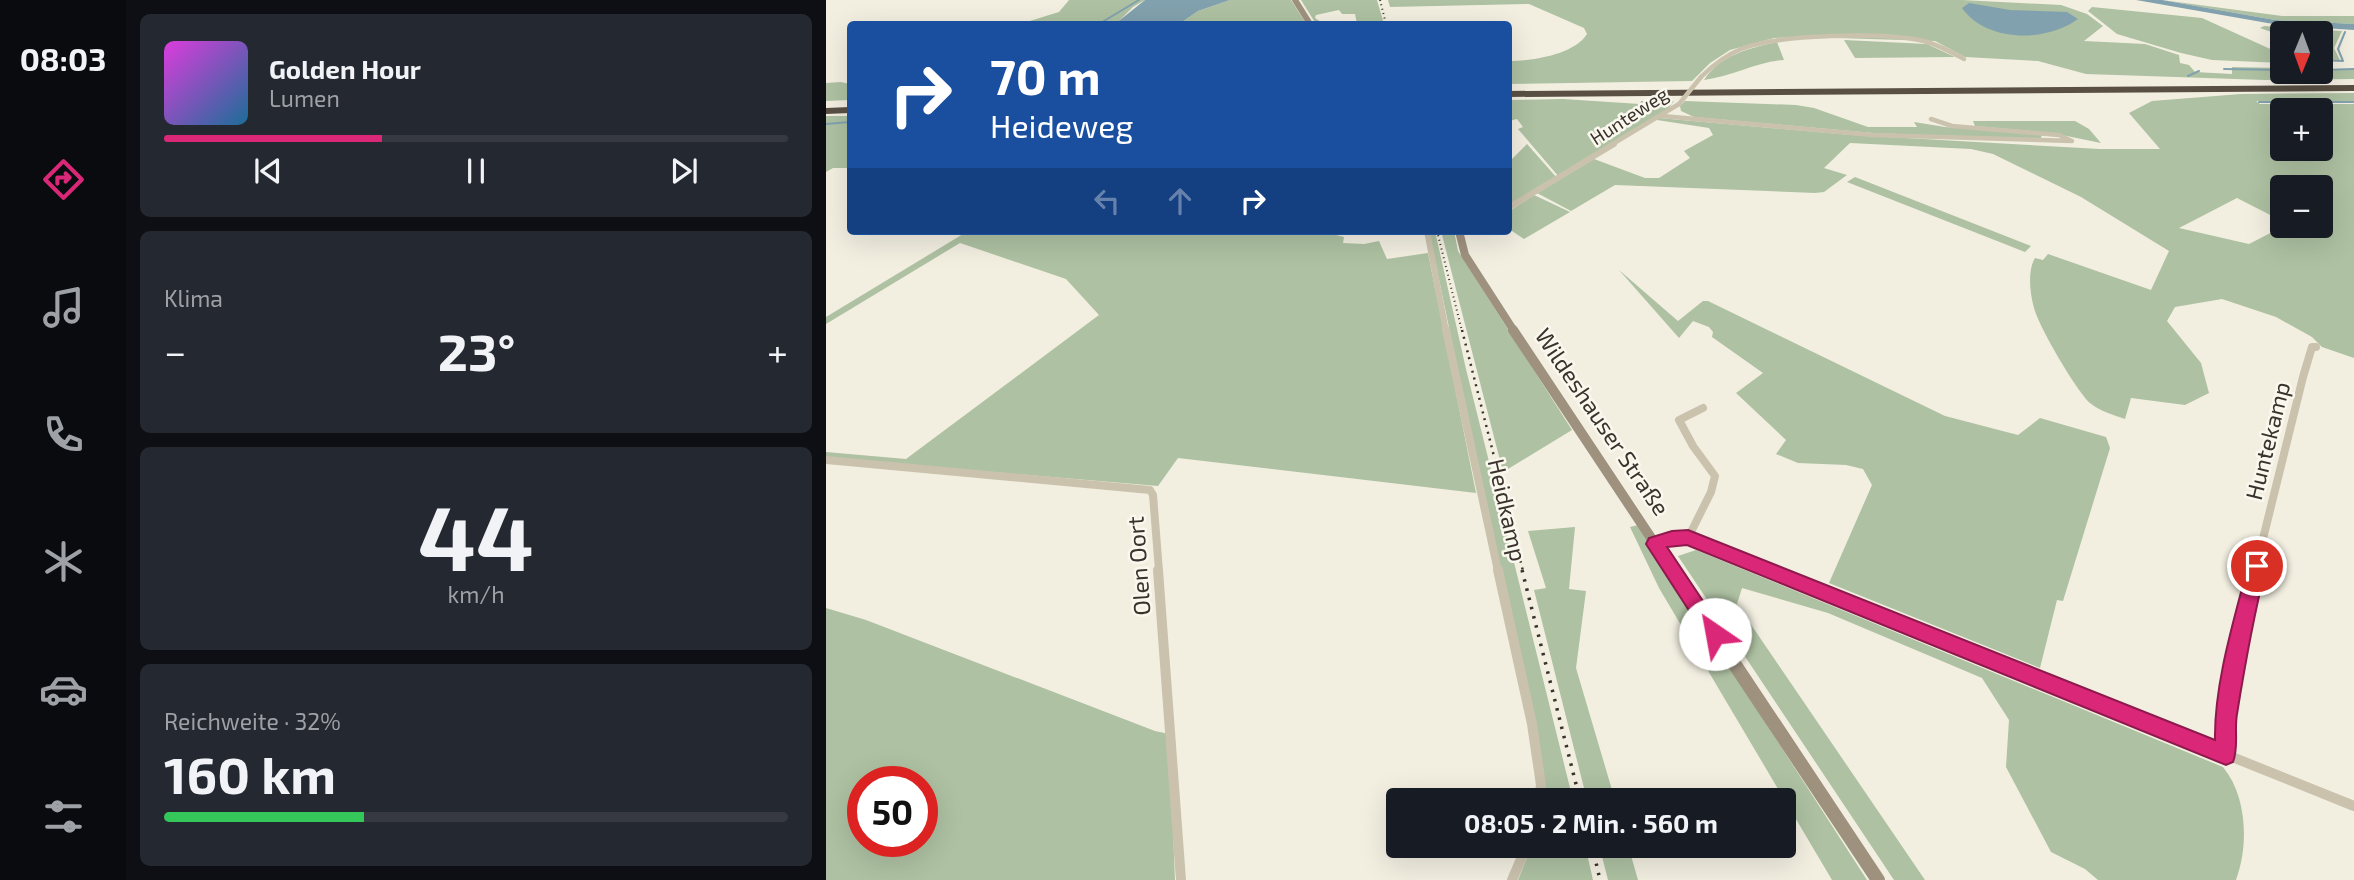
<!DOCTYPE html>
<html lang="de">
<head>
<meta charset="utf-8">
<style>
  :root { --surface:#171b24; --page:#242831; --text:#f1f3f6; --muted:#9ea1a6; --line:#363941; --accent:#db2777 }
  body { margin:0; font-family:"Exo 2",sans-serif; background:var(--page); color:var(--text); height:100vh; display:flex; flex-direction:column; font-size:26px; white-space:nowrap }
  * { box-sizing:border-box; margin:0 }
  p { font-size:23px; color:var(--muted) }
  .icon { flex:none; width:38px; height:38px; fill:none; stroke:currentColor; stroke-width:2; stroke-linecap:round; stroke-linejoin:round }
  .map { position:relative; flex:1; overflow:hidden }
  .side { display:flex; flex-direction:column; gap:14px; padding:14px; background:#0d0f14; width:700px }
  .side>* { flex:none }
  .banner { position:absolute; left:21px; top:21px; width:665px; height:214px; border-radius:7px; box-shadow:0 7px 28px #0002; background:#1a4fa0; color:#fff; overflow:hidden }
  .needle { width:46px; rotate:181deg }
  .buttons { position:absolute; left:1444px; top:21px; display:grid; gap:14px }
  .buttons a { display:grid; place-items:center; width:63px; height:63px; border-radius:7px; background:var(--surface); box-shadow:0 7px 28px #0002; font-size:35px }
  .speed { position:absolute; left:21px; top:766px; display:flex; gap:14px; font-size:35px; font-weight:700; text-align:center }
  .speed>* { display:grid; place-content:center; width:91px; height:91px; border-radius:50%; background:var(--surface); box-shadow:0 7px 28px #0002; line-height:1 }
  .speed .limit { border:10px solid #d22; background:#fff; color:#111 }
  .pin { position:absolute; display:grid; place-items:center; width:60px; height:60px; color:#fff; margin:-30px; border:4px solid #fff; border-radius:50%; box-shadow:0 2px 7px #0007 }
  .me { position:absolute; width:77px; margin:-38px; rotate:327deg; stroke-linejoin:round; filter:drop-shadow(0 0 5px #0008) }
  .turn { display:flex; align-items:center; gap:24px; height:147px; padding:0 28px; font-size:32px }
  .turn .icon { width:91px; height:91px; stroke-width:2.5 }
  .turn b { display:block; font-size:49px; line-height:60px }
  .lanes { display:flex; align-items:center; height:66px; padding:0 28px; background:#0003; justify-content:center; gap:35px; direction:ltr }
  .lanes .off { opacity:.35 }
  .big { font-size:52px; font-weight:700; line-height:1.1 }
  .side .widget { flex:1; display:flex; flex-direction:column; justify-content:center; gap:10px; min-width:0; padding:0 24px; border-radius:10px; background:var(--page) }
  .side .dial { align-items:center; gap:0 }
  .dial b { font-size:91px; line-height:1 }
  .song { display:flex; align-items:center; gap:21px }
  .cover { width:84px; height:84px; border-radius:10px; background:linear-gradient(135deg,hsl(300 70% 55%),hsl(200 70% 35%)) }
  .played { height:7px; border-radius:4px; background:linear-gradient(90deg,var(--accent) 35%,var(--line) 35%) }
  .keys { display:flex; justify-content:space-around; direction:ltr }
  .heat { display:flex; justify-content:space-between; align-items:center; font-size:38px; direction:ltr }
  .charge { height:10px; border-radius:5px; background:linear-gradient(90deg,#34c759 32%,var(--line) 0) }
  .trip { position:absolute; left:560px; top:788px; width:410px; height:70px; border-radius:7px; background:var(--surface); box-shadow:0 7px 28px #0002; font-weight:700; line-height:70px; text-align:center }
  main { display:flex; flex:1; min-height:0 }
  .tabs { display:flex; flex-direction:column; width:126px; justify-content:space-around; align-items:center; background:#090b0e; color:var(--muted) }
  .tabs .icon { width:49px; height:49px }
  .tabs .on { color:var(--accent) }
  .tabs b { font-size:32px; color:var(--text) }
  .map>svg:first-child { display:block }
  .green { fill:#aec1a2; fill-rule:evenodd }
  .water { fill:#82a1ae }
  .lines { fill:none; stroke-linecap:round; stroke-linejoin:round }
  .stream { stroke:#82a1ae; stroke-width:2 }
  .minor-far3 { stroke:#cac2ad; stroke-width:4.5 }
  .minor-far2 { stroke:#cac2ad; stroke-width:6 }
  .minor-far1 { stroke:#cac2ad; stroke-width:8 }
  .minor { stroke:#cac2ad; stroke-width:10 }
  .secondary-far3 { stroke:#9e927f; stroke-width:6 }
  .secondary-far2 { stroke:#9e927f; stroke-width:8 }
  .secondary-far1 { stroke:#9e927f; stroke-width:10 }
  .secondary { stroke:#9e927f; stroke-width:14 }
  .motorway { fill:#595043; fill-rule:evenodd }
  .rail-far2 { stroke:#39332c; stroke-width:2; stroke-dasharray:1 3.5; stroke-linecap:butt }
  .rail-far1 { stroke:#39332c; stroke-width:2.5; stroke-dasharray:2 5; stroke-linecap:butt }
  .rail { stroke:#39332c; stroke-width:3.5; stroke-dasharray:2.5 7; stroke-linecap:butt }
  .minor-bridge { stroke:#cac2ad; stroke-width:4.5 }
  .route { fill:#db2777; stroke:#8e194d; stroke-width:2 }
  .labels { text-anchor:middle; stroke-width:5; stroke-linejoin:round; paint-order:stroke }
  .far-street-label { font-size:19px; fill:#39332c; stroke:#faf7ee }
  .street-label { font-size:23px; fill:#39332c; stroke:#faf7ee }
</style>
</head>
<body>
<main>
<nav class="tabs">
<b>08:03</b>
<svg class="icon on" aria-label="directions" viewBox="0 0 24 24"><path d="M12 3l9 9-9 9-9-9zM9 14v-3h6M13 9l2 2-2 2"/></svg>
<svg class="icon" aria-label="music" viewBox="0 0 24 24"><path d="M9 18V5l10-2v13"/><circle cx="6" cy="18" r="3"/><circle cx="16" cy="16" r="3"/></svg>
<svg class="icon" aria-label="phone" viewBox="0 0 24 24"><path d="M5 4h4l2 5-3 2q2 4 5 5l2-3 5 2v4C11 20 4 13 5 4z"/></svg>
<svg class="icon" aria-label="climate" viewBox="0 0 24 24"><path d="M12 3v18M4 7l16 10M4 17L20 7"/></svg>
<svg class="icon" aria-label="car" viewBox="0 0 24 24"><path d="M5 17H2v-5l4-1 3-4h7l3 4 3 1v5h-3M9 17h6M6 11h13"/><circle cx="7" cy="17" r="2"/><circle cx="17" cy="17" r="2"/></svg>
<svg class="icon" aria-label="filters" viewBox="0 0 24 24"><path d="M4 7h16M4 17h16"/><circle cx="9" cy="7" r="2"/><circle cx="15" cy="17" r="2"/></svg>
</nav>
<section class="side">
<div class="widget">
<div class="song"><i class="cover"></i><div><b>Golden Hour</b><p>Lumen</p></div></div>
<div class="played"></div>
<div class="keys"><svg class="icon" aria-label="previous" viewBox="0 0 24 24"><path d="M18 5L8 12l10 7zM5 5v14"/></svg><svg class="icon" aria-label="pause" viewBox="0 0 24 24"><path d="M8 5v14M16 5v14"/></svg><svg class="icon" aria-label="next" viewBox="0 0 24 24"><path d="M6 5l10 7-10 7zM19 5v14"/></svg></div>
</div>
<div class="widget"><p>Klima</p>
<div class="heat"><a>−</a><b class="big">23°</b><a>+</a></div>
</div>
<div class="widget dial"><b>44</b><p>km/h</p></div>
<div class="widget"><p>Reichweite · 32%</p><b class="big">160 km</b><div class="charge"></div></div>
</section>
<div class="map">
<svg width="1528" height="880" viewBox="0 0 1528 880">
  <rect width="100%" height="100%" fill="#f2efe1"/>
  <path class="green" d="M 243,0 L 319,0 L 307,7 L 290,24 L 194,24 L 233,12 Z
    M 404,0 L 465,0 L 479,22 L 476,24 L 353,24 L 372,11 Z
    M 475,0 L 551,0 L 558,24 L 531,24 L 529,14 L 516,14 L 513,10 L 490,15 L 489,18 L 498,24 L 490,24 Z
    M 562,0 L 1136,0 L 1235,5 L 1261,14 L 1277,26 L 1258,41 L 1319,44 L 1353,55 L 1354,63 L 1363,65 L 1369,72 L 1406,74 L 1406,67 L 1456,68 L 1456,72 L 1528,69 L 1528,79 L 1439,80 L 1260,74 L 1212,61 L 1139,57 L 1109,41 L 979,37 L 948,38 L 904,50 L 884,63 L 866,81 L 683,84 L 683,61 C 705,61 748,55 761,34 L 758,28 L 703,4 L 564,7 Z
    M 1336,0 L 1456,16 L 1528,16 L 1528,24 L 1449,20 Z
    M 1266,7 L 1376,18 L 1451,52 L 1456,55 L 1456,63 L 1386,60 L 1355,53 L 1291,34 L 1262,11 Z
    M 1438,26 L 1516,31 L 1508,48 L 1514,60 L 1495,59 L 1494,33 L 1456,33 L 1456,36 L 1434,28 Z
    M 1018,40 L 1101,44 L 1129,57 L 1029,58 Z
    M 951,42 L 958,60 C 930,62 905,77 878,80 C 894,55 924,48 951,42 Z
    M 15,82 L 24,84 L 24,100 L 0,101 L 0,83 Z
    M 1528,93 L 1528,101 L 1430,101 L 1434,104 L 1528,104 L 1528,358 L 1496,347 L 1486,337 L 1450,317 L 1396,299 L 1349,307 L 1341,321 L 1375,363 L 1383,393 L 1359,405 L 1305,398 L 1299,419 C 1288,415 1273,411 1264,403 C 1250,390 1215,330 1209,311 C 1204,296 1201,271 1209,258 L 1217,260 L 1222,254 L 1325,290 L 1343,251 L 1255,197 L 1167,154 L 1145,149 L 1024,143 L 998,168 L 1021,175 L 998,192 L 989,193 L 789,185 L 745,211 L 711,193 L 768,159 L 819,178 L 833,178 L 864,158 L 858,151 L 887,135 L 883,128 L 831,120 L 833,118 L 1026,135 L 1274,149 L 1334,149 L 1303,113 L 1326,101 L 1415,94 ZM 1456,110 L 1494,110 L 1494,149 L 1456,149 ZM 1456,187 L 1494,187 L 1494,226 L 1458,226 L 1423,244 L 1353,228 L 1411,198 L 1456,221 Z
    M 737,99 L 814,104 L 815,101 L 848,101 L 840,112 L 733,177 L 692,129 L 697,127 L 691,119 L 683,121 L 682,100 Z
    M 859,101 L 970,105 L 988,108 L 1042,127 L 1091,127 L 1088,122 L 1119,127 L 1216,135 L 1214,140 L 1047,133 L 868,117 L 855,111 L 854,106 Z
    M 0,116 L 24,116 L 24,168 L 7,168 L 0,172 Z
    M 1147,121 L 1249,121 L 1263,129 L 1275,143 L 1226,133 L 1149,126 Z
    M 701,144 L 731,178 L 683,206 L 682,187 L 685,185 L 683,162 Z
    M 1029,177 L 1205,246 L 1199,252 L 1021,182 Z
    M 708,195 L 744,212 L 698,239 L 683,229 L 682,212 Z
    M 142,231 L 514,231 L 510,235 L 518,237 L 517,243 L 538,244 L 553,241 L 561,259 L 602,253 L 650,493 L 352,458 L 332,486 L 0,458 L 0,452 L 80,459 L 273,315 L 240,279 L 134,243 L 0,324 L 0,317 Z
    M 603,231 L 609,231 L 640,369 L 747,800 L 717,800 L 656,487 Z
    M 615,231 L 628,231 L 632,251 L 746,430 L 677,472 Z
    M 793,270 L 852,321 L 877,301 L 882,301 L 1119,416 L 1192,435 L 1214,418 L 1280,437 L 1284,448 L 1237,601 L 1231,600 L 1214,668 L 1003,583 L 1046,485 L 1037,469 L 1020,465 L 972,463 L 950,454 L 960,440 L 910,393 L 937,373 L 886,337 L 887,332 L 883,327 L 867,321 L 853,338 Z
    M 812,525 L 1041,880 L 1006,880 L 833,588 L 804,527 Z
    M 749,527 L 743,589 L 760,591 L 750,668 L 789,800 L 761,800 L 708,590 L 720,588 L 702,531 Z
    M 870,550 L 1397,767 C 1421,796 1423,845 1410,880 L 1272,880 L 1259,869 L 1225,852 L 1180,767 L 1183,720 L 1156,678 L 1002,613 L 916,588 L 911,604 L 1099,880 L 1068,880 L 852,556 Z
    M 0,608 L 40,620 L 329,731 L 343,734 L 349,880 L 0,880 ZM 37,782 L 96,782 L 96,842 L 37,842 Z
    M 706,845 L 759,845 L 767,880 L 692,880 Z
    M 773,845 L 802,845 L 812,880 L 782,880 Z"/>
  <path class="water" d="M 319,0 L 404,0 L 372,11 L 353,24 L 289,24 Z
    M 1310,0 L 1336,0 L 1449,20 L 1528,24 L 1528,30 L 1453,25 Z
    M 1143,3 L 1184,10 L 1241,12 L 1252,19 C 1219,43 1160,42 1136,8 Z"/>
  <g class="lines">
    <path class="stream" d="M 273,24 L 313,0
      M 1494,60 L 1517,61 L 1512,49 L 1519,32
      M 1398,69 L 1456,70
      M 1494,70 L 1528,69
      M 1362,76 L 1373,71
      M 1433,102 L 1528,102
      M 0,124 L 24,122"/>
    <path class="minor-far3" d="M 875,77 C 887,65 898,56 915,49 C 953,34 1057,32 1098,41 C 1113,45 1125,52 1138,59
      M 836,116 L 1047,135 L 1246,141 L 1233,135 L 1126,126 L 1105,119
      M 785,145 L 853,104"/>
    <path class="minor-far2" d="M 682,208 L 788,144
      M 601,231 L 620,331"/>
    <path class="minor-far1" d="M 620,330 L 672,571
      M 0,460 L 324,490 L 327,495 L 333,571
      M 862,538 L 885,492 L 889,476 L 867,446 L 853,420 L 877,408
      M 829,543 L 846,538 L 862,538 L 945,571
      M 1429,571 L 1477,377 L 1486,347 L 1490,347"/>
    <path class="minor" d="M 332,570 L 355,880
      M 672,570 L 706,724 L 715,785 L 713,800
      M 941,570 L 1528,806
      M 1400,754 C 1398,692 1414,630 1429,570
      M 686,880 L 701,845"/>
    <path class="secondary-far3" d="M 469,0 L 484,24"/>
    <path class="secondary-far2" d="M 633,231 L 639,255 L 688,331"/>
    <path class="secondary-far1" d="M 687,330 L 847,571"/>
    <path class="secondary" d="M 846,570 L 1052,880"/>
    <path class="motorway" d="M 1528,85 L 1528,91 L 682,97 L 682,91 Z
      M 24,107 L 24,113 L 0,114 L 0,108 Z"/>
    <path class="rail-far2" d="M 554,0 L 560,24
      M 611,231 L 636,331"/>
    <path class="rail-far1" d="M 636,330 L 697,571"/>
    <path class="rail" d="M 696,570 L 754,800
      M 766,845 L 774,880"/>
    <path class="minor-bridge" d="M 853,104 L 875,77"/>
  </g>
  <path class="route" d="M 862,530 L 1389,740 C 1388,684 1408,620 1422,566 L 1425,561 L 1431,558 L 1437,561 L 1440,566 C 1428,615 1419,664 1411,714 C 1408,730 1413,747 1407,762 L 1400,765 L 861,545 L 841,547 L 899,634 L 896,640 L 889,642 L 882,640 L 820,544 L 823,538 L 846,531 Z"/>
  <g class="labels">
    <g class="far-street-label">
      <text transform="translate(803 116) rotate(-33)" y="7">Hunteweg</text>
    </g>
    <g class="street-label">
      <text transform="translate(776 422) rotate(56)" y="8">Wildeshauser Straße</text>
      <text transform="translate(1442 441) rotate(-76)" y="8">Huntekamp</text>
      <text transform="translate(681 510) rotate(77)" y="8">Heidkamp</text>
      <text transform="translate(313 566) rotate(-94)" y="8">Olen Oort</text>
    </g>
  </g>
</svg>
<div class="buttons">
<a><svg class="needle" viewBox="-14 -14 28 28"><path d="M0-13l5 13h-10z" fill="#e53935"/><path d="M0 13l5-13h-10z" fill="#9ea1a6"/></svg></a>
<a>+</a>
<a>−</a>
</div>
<div class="speed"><div class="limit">50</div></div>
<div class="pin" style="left:1431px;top:566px;background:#d93025"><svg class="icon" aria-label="arrive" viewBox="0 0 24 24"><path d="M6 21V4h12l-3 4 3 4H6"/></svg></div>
<svg class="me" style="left:889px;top:634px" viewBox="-20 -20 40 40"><circle r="19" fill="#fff"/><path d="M0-13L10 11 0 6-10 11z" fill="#db2777"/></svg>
<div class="trip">08:05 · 2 Min. · 560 m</div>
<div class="banner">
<div class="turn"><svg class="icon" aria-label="right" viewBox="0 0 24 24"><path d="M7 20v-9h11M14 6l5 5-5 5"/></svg><div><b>70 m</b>Heideweg</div></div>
<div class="lanes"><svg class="icon off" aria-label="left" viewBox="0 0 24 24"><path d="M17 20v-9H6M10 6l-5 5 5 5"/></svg><svg class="icon off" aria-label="ahead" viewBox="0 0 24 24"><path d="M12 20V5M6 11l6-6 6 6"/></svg><svg class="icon" aria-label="right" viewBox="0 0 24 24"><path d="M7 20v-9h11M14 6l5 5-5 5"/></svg></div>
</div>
</div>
</main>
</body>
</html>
